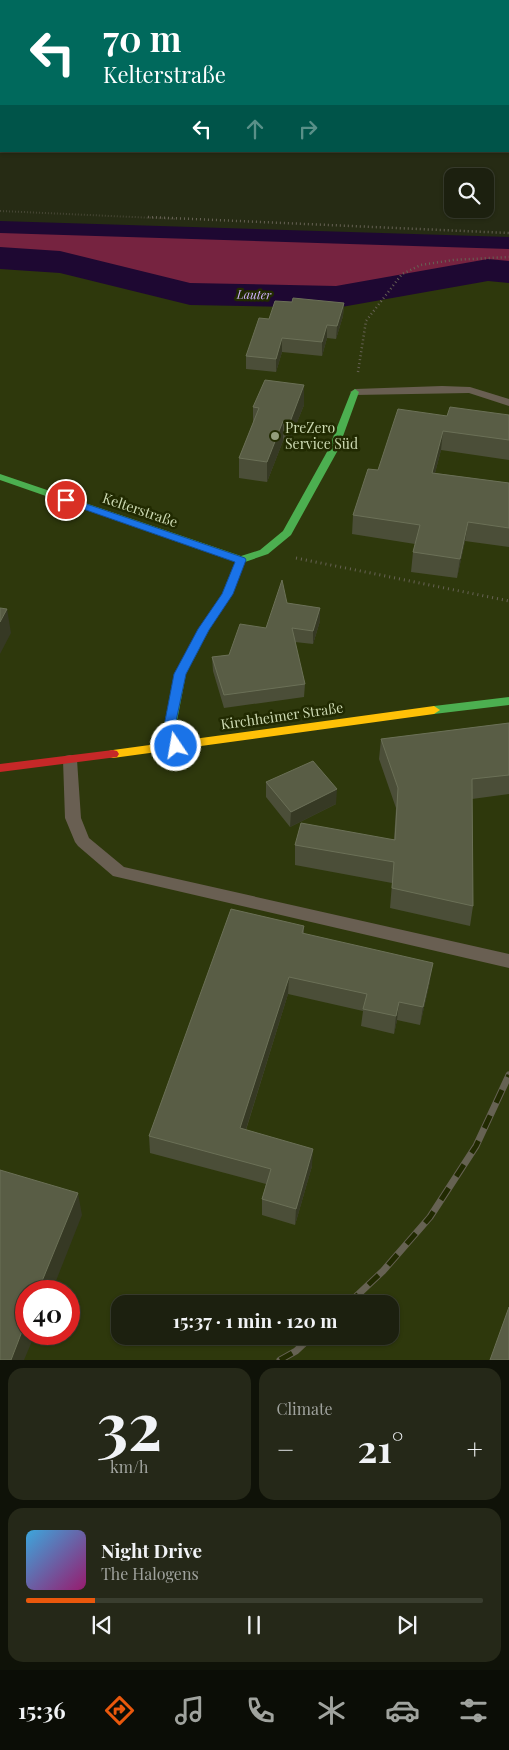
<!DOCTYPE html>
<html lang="en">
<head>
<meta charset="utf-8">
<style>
  :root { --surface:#1c200f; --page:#252818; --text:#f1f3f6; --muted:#a0a39e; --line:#3a3e2f; --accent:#ea580c }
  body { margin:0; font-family:"Playfair Display",serif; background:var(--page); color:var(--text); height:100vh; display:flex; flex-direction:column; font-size:19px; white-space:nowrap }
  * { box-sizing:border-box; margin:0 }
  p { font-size:16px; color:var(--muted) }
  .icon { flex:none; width:28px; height:28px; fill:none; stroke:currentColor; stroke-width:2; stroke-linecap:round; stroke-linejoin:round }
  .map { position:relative; height:1360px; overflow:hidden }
  .drawer { display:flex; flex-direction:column; gap:8px; padding:8px; background:#0f1208; flex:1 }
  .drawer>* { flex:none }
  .banner { position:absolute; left:0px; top:0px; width:510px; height:152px; box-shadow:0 1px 4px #0004,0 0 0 1px var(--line); background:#00695c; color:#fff; overflow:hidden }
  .fabs { position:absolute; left:444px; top:168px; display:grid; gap:10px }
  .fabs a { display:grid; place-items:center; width:50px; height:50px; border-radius:10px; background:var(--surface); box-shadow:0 1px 4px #0004,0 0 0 1px var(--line); font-size:25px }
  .speed { position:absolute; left:15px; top:1280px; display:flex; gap:10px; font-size:25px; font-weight:700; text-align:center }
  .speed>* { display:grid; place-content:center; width:65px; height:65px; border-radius:50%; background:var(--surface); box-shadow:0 1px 4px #0004,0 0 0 1px var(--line); line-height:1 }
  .speed .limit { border:8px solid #d22; background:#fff; color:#111 }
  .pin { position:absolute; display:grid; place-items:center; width:42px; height:42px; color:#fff; margin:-21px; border:2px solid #fff; border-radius:50%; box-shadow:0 1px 5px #0007 }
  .me { position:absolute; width:55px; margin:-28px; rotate:348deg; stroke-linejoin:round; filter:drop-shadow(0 0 4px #0008) }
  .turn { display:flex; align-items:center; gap:18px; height:105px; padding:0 20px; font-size:22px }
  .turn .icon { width:65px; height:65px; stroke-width:2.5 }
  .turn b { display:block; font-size:35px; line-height:42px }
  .lanes { display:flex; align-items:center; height:48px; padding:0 20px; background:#0003; justify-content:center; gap:25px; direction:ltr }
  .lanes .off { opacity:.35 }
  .big { font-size:38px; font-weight:700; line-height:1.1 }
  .drawer .widget { flex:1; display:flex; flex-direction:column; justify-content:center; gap:8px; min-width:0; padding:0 18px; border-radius:15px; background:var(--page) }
  .drawer .dial { align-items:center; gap:0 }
  .dial b { font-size:65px; line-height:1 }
  .song { display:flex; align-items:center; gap:15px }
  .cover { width:60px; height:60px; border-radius:8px; background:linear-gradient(135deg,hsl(200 70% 55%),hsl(320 70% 35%)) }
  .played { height:5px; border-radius:2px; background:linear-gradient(90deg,var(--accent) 15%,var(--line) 15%) }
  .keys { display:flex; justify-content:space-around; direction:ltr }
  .heat { display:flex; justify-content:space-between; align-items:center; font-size:28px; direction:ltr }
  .drawer .tiles { flex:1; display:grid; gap:8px; grid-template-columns:1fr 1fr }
  .widget:last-child { grid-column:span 2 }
  .trip { position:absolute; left:111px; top:1295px; width:288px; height:50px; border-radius:15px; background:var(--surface); box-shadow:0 1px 4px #0004,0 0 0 1px var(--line); font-weight:700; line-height:50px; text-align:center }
  .tabs { display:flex; height:80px; justify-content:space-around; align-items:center; background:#0b0d06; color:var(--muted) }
  .tabs .icon { width:35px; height:35px }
  .tabs .active { color:var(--accent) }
  .tabs b { font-size:22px; color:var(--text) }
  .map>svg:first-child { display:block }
  .built { fill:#2e380c; fill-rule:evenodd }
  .green { fill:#762340 }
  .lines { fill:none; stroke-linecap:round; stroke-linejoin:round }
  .canal { fill:#1e0832; fill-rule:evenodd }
  .river { fill:#1e0832; fill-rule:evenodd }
  .path-far2 { stroke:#676255; stroke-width:2; stroke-dasharray:0.5 2.5; stroke-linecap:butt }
  .path-far1 { stroke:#676255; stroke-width:2.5; stroke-dasharray:1 3; stroke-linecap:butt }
  .path { stroke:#676255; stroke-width:3; stroke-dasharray:1 4; stroke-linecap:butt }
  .lane { fill:#695f52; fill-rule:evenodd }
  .fast { fill:#4caf50; fill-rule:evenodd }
  .slow { fill:#ffc107; fill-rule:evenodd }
  .jam { fill:#c62828; fill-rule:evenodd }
  .rail-casing { stroke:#666253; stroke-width:7 }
  .rail { stroke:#212a01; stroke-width:5; stroke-dasharray:14; stroke-linecap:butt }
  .wall { fill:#4b4e38 }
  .shaded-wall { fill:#363924 }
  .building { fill:#595d45; stroke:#6b7057 }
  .route { fill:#1a73e8; stroke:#114b97 }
  .poi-dot { fill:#939d7b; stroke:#212a01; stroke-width:2 }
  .labels { text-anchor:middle; stroke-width:5; stroke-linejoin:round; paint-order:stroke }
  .far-water-label { font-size:12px; font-style:italic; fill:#ceb1fc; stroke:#212a01 }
  .poi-label { font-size:14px; fill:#cddab3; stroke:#212a01; text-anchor:start }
  .street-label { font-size:14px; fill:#cddab3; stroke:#212a01 }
</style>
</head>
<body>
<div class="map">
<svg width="509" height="1360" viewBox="0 0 509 1360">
  <rect width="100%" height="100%" fill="#262b14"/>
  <path class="built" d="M 0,263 L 56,266 L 188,299 L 339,302 L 489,275 L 509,277 L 509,1360 L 0,1360 ZM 26,1291 L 69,1291 L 69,1334 L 26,1334 ZM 120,1304 L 390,1304 L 390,1336 L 120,1336 Z"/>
  <path class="green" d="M 0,223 L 509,239 L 509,277 L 489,275 L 339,302 L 188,299 L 56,266 L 0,263 Z"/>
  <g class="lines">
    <path class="canal" d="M 0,221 L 509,237 L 509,249 L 0,233 Z"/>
    <path class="river" d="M 0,247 L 60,251 L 190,283 L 336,286 L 488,259 L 509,261 L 509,283 L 488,281 L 336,308 L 190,305 L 60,273 L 0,269 Z"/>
    <path class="path-far2" d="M 0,211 L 177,219"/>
    <path class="path-far1" d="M 148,217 L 509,233
      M 358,372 L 366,321 L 402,274 L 421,265 L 453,260 L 509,257"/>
    <path class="path" d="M 296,558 L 509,601"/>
    <path class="lane" d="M 442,386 L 470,387 L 509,399 L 509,406 L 469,393 L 355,395 L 350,392 L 355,389 Z
      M 70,755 L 75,756 L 77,760 L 81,818 L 89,838 L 124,867 L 509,954 L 509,968 L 113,876 L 78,846 L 75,842 L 65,818 L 63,760 L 65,756 Z"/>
    <path class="fast" d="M 355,389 L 359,392 L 338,450 L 291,535 L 268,554 L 245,562 L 232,594 L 209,630 L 186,674 L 177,721 L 182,746 L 180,749 L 172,749 L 165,721 L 174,674 L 199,629 L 222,594 L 235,562 L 0,480 L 0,474 L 241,556 L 260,550 L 283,531 L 328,450 L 351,392 Z
      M 509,697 L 509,705 L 434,714 L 428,710 L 434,706 Z"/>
    <path class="slow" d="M 434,706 L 440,710 L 434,714 L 113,758 L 109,757 L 107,754 L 109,751 L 113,750 Z"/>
    <path class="jam" d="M 113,750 L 117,751 L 119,754 L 117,757 L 0,772 L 0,764 Z"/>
    <g class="rail-casing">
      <path id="rail" d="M 348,1304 L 383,1271 L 430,1217 L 476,1146 L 509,1075
        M 280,1360 L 296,1351 L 312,1336"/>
    </g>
    <use href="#rail" class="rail"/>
  </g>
  <path class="wall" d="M 292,302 L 344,303 L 343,316 L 336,339 L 327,338 L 322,356 L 282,352 L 276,372 L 246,369 L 246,356 L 269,319 Z
    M 304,405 L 289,442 L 283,441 L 267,482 L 239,478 L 239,458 L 253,423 L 253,407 Z
    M 509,415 L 509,460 L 441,450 L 435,473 L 509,483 L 509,547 L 465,541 L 457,578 L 411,572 L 413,552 L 415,544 L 352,534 L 353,515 L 378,470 L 447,416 Z
    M 287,603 L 320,608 L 320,621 L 313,644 L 295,642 L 305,684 L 304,697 L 224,708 L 213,671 L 212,657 L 229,655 L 266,628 Z
    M 509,723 L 509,794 L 472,799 L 473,906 L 470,926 L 390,908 L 392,883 L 295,865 L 295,845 L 394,839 L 396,808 L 379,759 L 381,739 Z
    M 266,782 L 336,804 L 290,827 L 266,797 Z
    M 304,926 L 304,934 L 430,981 L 420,1025 L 397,1020 L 394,1034 L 361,1026 L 363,1011 L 288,994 L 246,1130 L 312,1166 L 295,1225 L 262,1215 L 262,1199 L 266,1184 L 150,1153 L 149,1136 Z"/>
  <path class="shaded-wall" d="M 344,303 L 343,316 L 336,339 L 337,326 Z
    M 327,325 L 327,338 L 322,356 L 322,342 Z
    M 282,338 L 282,352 L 276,372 L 276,359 Z
    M 304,385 L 304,405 L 289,442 L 290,422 Z
    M 283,421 L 283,441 L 267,482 L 267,462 Z
    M 443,431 L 441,450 L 430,492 L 432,473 Z
    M 468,522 L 465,541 L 457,578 L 460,559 Z
    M 320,608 L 320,621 L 313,644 L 313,631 Z
    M 7,609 L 11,633 L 0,654 L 0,622 Z
    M 337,789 L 336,804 L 290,827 L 291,812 Z
    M 433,963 L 430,981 L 420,1025 L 423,1007 Z
    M 289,977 L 288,994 L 241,1145 L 240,1128 Z
    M 399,1002 L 397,1020 L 394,1034 L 396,1016 Z
    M 313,1149 L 312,1166 L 295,1225 L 296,1209 Z
    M 78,1193 L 82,1215 L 52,1291 L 38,1291 Z
    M 26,1321 L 26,1334 L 35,1334 L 24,1360 L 11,1360 Z"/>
  <path class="building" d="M 293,298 L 344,303 L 337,326 L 327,325 L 322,342 L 282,338 L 276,359 L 246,356 L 259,318 L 269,319 L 275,301 L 292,302 Z
    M 265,380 L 304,385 L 290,422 L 283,421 L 267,462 L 239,458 L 259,408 L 253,407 Z
    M 450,407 L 509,415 L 509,440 L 443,431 L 432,473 L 509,483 L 509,528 L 468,522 L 460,559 L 413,552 L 420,525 L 353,515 L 368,469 L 378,470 L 398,409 L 447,416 Z
    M 282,580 L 287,603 L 320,608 L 313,631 L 292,628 L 305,684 L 224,695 L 212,657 L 229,655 L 240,624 L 266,628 Z
    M 0,608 L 7,609 L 0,622 Z
    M 509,723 L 509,775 L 472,779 L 473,906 L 392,888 L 394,862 L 295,845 L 301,823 L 395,840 L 398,788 L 381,739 Z
    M 313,761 L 337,789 L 291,812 L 266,782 Z
    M 231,909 L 304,926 L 302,933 L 433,963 L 423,1007 L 399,1002 L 396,1016 L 363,1009 L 367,994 L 289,977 L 240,1128 L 313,1149 L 296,1209 L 262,1199 L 271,1169 L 149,1136 Z
    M 0,1170 L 78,1193 L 38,1291 L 26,1291 L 26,1321 L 11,1360 L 0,1360 Z
    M 509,1307 L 509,1360 L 490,1360 Z"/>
  <path class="route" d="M 66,497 L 245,558 L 246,560 L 233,594 L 209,630 L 186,674 L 176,721 L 182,746 L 180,750 L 172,750 L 170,746 L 165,721 L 174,674 L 198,629 L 222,594 L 235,562 L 63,502 L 63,498 Z"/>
  <circle class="poi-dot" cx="275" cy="436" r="5"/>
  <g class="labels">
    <g class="far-water-label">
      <text transform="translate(254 295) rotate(1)" y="4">Lauter</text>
    </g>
    <g class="poi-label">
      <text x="285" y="433">PreZero<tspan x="285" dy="16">Service Süd</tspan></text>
    </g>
    <g class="street-label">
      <text transform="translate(140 510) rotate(19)" y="5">Kelterstraße</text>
      <text transform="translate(282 716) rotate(-8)" y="5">Kirchheimer Straße</text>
    </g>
  </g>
</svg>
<div class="fabs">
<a><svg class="icon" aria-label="search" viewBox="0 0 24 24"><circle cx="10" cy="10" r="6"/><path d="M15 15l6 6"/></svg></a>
</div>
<div class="speed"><div class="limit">40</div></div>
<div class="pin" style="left:66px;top:500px;background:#d93025"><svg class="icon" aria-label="arrive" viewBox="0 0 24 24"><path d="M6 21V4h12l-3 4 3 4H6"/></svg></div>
<svg class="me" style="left:176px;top:746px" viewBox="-20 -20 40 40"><circle r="17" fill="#1a73e8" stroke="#fff" stroke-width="3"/><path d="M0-11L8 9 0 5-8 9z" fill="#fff"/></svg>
<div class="trip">15:37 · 1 min · 120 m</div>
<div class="banner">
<div class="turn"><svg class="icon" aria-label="left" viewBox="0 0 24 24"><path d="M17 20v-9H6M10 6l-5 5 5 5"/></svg><div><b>70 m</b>Kelterstraße</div></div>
<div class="lanes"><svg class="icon" aria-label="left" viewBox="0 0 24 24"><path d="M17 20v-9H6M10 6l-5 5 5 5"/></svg><svg class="icon off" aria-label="ahead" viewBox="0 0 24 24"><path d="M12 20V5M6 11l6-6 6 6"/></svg><svg class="icon off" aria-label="right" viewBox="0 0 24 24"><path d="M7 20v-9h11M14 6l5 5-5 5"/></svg></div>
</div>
</div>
<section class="drawer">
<div class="tiles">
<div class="widget dial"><b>32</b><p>km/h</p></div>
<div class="widget"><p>Climate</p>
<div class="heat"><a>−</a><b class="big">21°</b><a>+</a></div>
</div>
<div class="widget">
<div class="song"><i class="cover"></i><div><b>Night Drive</b><p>The Halogens</p></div></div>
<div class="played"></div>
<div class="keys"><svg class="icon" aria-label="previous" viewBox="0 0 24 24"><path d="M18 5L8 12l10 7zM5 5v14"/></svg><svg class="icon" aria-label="pause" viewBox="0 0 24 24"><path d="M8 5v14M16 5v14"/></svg><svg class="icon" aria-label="next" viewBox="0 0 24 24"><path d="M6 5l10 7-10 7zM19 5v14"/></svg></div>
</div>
</div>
</section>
<nav class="tabs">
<b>15:36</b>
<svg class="icon active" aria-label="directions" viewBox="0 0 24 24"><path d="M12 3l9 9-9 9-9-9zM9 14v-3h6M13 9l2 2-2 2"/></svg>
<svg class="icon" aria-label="music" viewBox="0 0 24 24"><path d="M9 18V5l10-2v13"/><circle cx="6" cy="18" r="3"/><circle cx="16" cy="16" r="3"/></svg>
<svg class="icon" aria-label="phone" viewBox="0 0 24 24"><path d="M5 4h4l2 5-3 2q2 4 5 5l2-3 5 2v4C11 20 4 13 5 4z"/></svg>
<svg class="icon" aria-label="climate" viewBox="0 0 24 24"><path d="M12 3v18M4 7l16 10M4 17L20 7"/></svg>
<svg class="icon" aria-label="car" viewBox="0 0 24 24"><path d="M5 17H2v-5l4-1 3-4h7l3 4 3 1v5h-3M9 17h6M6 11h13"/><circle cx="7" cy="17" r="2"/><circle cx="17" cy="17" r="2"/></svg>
<svg class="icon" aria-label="filters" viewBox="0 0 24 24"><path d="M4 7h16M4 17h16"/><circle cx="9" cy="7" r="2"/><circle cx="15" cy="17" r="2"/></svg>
</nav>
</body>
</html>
